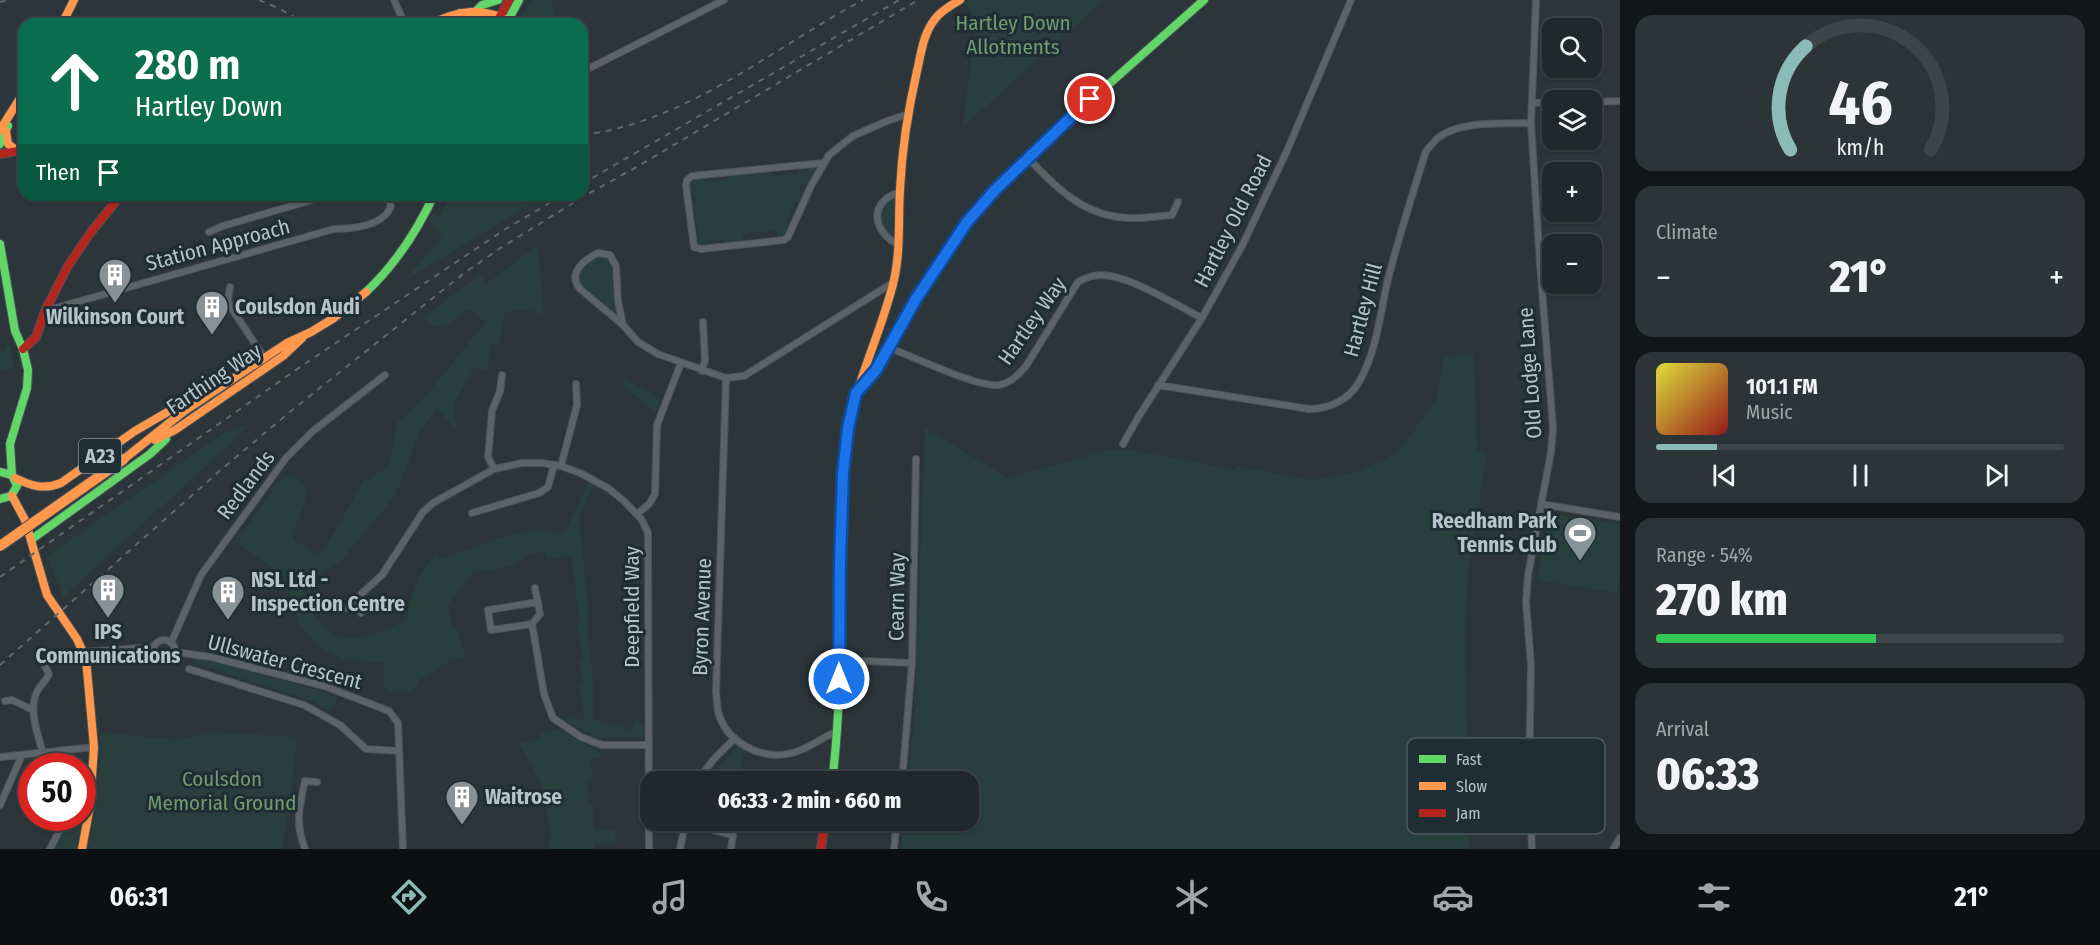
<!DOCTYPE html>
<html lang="en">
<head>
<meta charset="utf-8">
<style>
  :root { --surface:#21282c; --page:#2d3438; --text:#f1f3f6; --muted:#a2a6a9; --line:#3e4448; --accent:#8bbbb9 }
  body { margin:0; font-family:"Fira Sans Condensed",sans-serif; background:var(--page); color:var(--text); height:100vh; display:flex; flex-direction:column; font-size:22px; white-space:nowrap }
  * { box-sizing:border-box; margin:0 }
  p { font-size:20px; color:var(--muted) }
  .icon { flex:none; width:33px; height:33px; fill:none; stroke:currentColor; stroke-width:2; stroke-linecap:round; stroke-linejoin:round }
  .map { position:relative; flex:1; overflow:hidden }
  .side { display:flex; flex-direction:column; gap:15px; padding:15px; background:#121618; width:480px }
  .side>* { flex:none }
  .guide { position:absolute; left:18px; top:18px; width:570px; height:183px; border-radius:18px; box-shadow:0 2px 4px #0004,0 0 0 2px var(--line); background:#0b6e4f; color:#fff; overflow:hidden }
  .controls { position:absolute; left:1542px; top:18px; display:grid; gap:12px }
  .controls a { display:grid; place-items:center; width:60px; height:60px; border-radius:12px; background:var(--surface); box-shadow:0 2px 4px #0004,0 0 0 2px var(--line); font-size:30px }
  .speed { position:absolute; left:18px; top:753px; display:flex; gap:12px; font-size:30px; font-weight:700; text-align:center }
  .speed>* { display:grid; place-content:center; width:78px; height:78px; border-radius:50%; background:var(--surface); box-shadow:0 2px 4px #0004,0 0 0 2px var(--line); line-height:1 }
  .speed .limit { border:9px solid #d22; background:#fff; color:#111 }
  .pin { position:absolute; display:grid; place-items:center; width:51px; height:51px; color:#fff; margin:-26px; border:3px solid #fff; border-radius:50%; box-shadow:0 2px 6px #0007 }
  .me { position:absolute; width:66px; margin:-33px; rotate:0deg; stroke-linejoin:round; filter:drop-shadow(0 0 4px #0008) }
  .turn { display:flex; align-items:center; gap:21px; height:126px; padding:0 18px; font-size:27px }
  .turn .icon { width:78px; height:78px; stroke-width:2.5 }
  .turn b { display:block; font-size:42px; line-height:51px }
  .then { display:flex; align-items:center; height:57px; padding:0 18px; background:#0003; gap:12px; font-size:22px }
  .big { font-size:45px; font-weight:800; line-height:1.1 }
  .side .tile { flex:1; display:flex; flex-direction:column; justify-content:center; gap:9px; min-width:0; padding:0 21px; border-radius:18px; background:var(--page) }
  .side .dial { align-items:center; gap:0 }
  .dial svg { height:156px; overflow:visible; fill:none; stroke:var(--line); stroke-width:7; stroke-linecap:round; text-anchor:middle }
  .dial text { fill:var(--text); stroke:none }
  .song { display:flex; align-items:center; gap:18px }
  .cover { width:72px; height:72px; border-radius:9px; background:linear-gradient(135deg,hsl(60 70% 55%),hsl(0 70% 35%)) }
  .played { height:6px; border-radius:3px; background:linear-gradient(90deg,var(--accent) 15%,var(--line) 15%) }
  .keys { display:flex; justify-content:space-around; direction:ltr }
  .heat { display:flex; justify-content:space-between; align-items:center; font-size:33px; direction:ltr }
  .charge { height:9px; border-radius:4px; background:linear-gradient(90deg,#34c759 54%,var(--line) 0) }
  .trip { position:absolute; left:640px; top:771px; width:339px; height:60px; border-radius:18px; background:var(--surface); box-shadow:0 2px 4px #0004,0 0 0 2px var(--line); font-weight:800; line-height:60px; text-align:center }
  .tabs { display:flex; height:96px; justify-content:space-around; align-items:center; background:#0d1012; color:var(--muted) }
  .tabs .icon { width:42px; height:42px }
  .tabs .active { color:var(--accent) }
  .tabs b { font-size:27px; color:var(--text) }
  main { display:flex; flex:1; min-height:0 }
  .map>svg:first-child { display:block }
  .green { fill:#293f3d }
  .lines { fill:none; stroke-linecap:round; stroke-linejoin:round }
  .street-casing { stroke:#4a5257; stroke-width:8 }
  .fast-casing { stroke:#4a5257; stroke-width:10 }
  .slow-casing { stroke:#4a5257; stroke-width:10 }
  .jam-casing { stroke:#4a5257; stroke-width:10 }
  .street { stroke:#5c6368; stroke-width:6 }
  .fast { stroke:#63d668; stroke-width:8 }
  .slow { stroke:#ff974d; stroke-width:8 }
  .jam { stroke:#b3261e; stroke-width:8 }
  .rail { stroke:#61676c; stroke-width:2; stroke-dasharray:6 6; stroke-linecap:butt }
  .slow-bridge-casing { stroke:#495155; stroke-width:12; stroke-linecap:butt }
  .slow-bridge { stroke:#ff974d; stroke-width:10 }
  .route-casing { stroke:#114b97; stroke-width:15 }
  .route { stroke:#1a73e8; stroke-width:10 }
  .labels { text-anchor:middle; stroke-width:6; stroke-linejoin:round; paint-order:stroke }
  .shield { fill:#1f2d35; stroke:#89969d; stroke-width:1.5 }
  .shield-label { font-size:20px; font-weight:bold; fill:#b7c3ca }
  .park-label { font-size:21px; fill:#6f9b6f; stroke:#1f2d35 }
  .street-label { font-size:21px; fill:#b7c3ca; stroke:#1f2d35 }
  .poi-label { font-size:21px; font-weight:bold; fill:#b7c3ca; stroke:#1f2d35; text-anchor:start }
  .key { fill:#1f2d35; stroke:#4d5a62; stroke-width:1.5 }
  .key-label { font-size:16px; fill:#b7c3ca }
</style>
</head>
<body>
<main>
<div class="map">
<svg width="1620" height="849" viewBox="0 0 1620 849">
  <rect width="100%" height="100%" fill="#2c353a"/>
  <path class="green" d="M 532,0 L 550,0 L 560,24 L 516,24 Z
    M 971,0 L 1104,0 L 962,128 L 976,29 L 976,20 L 965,3 Z
    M 823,163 L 811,186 L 803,183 L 798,194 L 806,198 L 804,204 L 795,201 L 786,222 L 795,226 L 791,234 L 778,240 L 776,230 L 743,234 L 743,244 L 725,246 L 724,239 L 711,241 L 712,248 L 697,248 L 691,236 L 698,235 L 695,212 L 688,213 L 688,206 L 696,205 L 695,195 L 687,195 L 687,180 L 700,175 L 705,182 L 727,180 L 729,173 L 770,169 L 771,176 L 798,174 L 797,166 Z
    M 451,195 L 546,195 L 404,281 L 442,237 L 429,220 L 432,214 L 440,217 Z
    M 894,196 L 893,240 L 879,223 C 880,208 883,205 894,196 Z
    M 538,245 L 544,315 C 532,309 516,307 504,313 L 500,343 L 491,344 L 488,370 L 474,368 L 454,403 L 456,430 L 437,408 L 419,434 L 395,496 L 338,564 L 316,575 L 304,572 L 299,580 C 310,611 323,644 362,637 C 377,635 393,626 407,620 C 409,601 421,564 438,554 L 440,559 L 509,535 L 534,531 L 565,532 L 588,483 L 593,485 L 579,517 L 588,609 L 588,638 L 593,679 L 593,718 L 612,726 L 613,723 L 632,731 L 639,714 L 639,722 L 643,724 L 643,738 L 597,738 L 561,718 L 576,716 L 577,720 L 585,719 L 579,685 L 583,684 L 579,659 L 583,658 L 577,624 L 580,623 L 571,555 L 547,559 L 546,551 L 523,555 L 523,560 L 515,562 L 515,565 L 473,573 L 448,605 L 452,627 L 457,628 L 463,651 L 467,658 C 444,656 441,672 420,679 L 413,691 C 403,691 392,694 384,687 L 384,663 L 343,659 L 326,651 L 313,641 L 300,625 L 284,576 L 236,542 L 278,483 L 290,475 C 323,486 297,514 292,534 L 295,541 L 316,554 L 327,545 L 364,480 L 369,480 L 389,465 L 397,423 L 428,393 L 486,322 L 474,312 L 467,310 L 450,323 L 434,327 L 424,317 L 480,274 L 486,284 Z
    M 598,256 L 608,257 L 610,260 L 616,315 L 614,315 L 579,283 L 577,279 L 580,269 Z
    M 11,345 L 14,367 L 0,372 L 0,351 L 6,351 L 6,346 Z
    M 1474,355 L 1477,451 L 1487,453 L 1468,572 L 1465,631 L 1469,849 L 900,849 L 903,821 L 969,820 L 969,782 L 908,781 L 914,725 L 925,428 L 1008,478 L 1113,449 L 1137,451 L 1234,470 L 1235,466 L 1313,480 L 1359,471 L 1390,457 L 1406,442 L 1436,399 L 1444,356 Z
    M 621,377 L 662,399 L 655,412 L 627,389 Z
    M 250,423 L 228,446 L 63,597 L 47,556 L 221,435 Z
    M 1550,514 L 1620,524 L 1620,577 L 1617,593 L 1537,580 Z
    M 195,658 L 212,661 L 324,692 L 337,697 L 331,712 L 314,702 L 192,662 Z
    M 558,730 L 600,752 L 600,757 L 591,758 L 592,782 L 588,782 L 589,805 L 593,805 L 594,831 L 615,830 L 616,843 L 594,844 L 594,849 L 547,849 L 551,837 L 541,783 L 519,743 L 540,739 L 539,733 Z
    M 100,732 L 177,740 L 208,732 L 297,737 L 290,805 L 282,849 L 88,849 L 99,787 Z
    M 737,745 L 745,749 L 737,781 L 711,781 L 709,780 Z
    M 88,790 L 77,849 L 52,849 L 71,818 L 82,818 L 83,799 Z"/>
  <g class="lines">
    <g class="street-casing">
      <path id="street" d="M 394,0 L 405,24
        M 582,72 L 724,0
        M 1592,102 L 1620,101
        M 1533,103 L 1552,102
        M 1028,158 C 1058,190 1087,219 1135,218 C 1147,218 1160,216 1172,215 L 1178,202
        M 823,163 L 692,176 L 687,180 L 686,186 L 694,247 L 701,249 L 784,240 L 788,237 L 811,186 L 829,155 L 853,136 L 887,121 L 908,114
        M 209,232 L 223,226 L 329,195
        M 899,245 C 872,232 868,201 900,192
        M 230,287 L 228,299 L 230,306 L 265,359
        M 45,311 L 334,229 C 352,229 384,226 391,206 L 387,195
        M 623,325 L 618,301 L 616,266 L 610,255 L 598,253 C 584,260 567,273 580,289 L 623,325 L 638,342 L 658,354 L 726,378 L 744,376 L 894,282
        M 888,347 C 911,356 979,388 999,385 C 1011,383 1019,374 1026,366 L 1078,282 C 1085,278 1093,275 1101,275 C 1129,275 1176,305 1202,318
        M 702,371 L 705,360 L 703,322
        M 726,378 L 716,692 C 717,698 717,705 718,711 C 725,742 762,761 792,753 C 809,749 822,737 838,731
        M 1158,385 L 1309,409 C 1329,409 1349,400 1359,382 C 1378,349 1380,311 1389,275 C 1400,234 1413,192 1426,151 C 1430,147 1434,141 1439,137 C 1463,120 1503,124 1531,123
        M 1123,444 L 1139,416 L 1202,318 L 1242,246 L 1286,153 L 1351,0
        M 561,466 L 577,405 L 576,384
        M 494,469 L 488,457 L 492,411 L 500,391 L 502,375
        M 1541,504 L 1620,517
        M 472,513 L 539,493 L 548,487 L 554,465
        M 637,514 L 649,504 L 655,494 L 657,425 L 681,363
        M 352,602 L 361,613
        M 538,602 L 488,610 L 491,630 L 532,624 L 544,694 L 553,718 L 581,737 L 602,745 L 649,745
        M 346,608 L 382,575 L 423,512 L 433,503 L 494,469 L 522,463 L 542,463 L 561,466 L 580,473 L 608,488 L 624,501 L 642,520 L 648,533 L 649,849
        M 532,624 L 540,614 L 535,588
        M153 651a11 11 0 1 1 22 0a11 11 0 1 1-22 0Z
        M 171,643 L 201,575 L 286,458 L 313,431 L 385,375
        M 84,652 L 154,647
        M 174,652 L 211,657 L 324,686 L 389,711 L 398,723 L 403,849
        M 86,659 L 118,655 L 153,653
        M 839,660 L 912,663
        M 189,669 L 304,705 L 340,725 L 366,749 L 399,751
        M 5,701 L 12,700 L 33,710
        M 43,753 C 38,735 29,712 36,694 C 39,686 46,681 49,674 L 45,666
        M 0,757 L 94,747
        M 697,782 L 713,760 L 735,738
        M 902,782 L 912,663 L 916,459
        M 82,789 L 93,779
        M 0,805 L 22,755
        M 700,820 L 713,830 L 733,835 L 731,849
        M 50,849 L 66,818
        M 305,849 C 295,822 299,808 305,781 L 317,782
        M 680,849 L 686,820
        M 894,849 L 897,820
        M 1532,849 L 1529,780 L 1531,665 L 1526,602 L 1528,575 L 1551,452 L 1553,428 L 1540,264 L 1531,123 L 1536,0
        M 1613,849 L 1620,838"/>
    </g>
    <g class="fast-casing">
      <path id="fast" d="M 477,10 L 482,5 L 498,0
        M 460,13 L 477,19 L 482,24
        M 506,24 L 519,0
        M 1049,137 L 1204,0
        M 0,144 L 8,126
        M 0,244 L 15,331 L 23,349 L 28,370 L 27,388 L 10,444 L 12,475
        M 366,292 C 396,264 417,231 434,195
        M 0,472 L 12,475 L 17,486 L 11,496 L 0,499
        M 32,539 L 150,454 L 166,439
        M 832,782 C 846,672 836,562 845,451"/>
    </g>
    <g class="slow-casing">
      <path id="slow" d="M 62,24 L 74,0
        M 431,24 C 457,11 478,7 505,19
        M 0,130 L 24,92
        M 6,131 L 8,144 L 18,151
        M 155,440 L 175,430 L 283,356 L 302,338
        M 845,451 C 850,393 879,340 893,284 C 901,253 898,221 900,189 C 902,149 908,110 917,71 C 921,54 923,34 935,19 C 941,11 951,5 960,0
        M 124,459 L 183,412 L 287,343 L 311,332 L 334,318 L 366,292
        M 15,478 C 31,486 44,490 61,483 L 135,431 L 171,410 L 183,412
        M 12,496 L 25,520 L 47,595 L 77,639 L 86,659 L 94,747 L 90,806 L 82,849"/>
    </g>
    <g class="jam-casing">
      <path id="jam" d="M 496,24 L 509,0
        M 0,154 L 24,150
        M 23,349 L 36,337 L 45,311 L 68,266 L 91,232 L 121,195
        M 859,391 L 876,371 L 916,299 L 967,222 L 995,190 L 1049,137
        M 821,849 L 825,820"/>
    </g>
    <use href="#street" class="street"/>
    <use href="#fast" class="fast"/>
    <use href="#slow" class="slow"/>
    <use href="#jam" class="jam"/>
    <path class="rail" d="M 259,0 L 278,8 L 307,24
      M 0,2 L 8,0
      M 582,135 C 688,122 771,49 863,0
      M 582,184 L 899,0
      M 0,577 L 303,365 L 504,230 L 563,195
      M 0,665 L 223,468 L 291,411 L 463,274 L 502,247 L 586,195 L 635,168 L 918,0"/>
    <g class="slow-bridge-casing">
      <path id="slow-bridge" d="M 0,546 L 124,459"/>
    </g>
    <use href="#slow-bridge" class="slow-bridge"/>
  </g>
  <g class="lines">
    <g class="route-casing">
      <path id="route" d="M 839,679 L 840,561 L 843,473 L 848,428 L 856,393 L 876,370 L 916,299 L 967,222 L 995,190 L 1090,99"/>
    </g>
    <use href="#route" class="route"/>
  </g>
  <defs>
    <g id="building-pin" transform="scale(1.725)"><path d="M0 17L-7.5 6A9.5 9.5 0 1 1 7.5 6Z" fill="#869198" stroke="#1f2d35"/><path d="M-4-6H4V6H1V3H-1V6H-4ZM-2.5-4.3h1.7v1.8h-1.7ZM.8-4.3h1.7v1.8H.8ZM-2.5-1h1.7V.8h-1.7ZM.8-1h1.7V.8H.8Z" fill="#fff"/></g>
    <g id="stadium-pin" transform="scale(1.725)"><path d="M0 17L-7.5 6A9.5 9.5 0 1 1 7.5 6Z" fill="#869198" stroke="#1f2d35"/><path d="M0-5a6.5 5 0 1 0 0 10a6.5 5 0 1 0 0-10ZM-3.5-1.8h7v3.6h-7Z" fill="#fff"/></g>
  </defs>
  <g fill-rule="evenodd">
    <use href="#building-pin" x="115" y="275"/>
    <use href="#building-pin" x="212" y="307"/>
    <use href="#stadium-pin" x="1580" y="533"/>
    <use href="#building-pin" x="108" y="590"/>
    <use href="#building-pin" x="228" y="592"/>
    <use href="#building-pin" x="462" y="797"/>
  </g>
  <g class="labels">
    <rect class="shield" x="79" y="439" width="42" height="34" rx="4.5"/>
    <g class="shield-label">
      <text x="100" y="463">A23</text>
    </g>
    <g class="park-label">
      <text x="1013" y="30">Hartley Down<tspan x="1013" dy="24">Allotments</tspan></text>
      <text x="222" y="786">Coulsdon<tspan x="222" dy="24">Memorial Ground</tspan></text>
    </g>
    <g class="street-label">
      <text transform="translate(1233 221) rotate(-63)" y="7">Hartley Old Road</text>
      <text transform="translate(218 245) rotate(-15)" y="7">Station Approach</text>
      <text transform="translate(1363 310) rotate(-75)" y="7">Hartley Hill</text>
      <text transform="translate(1032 321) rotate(-55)" y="7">Hartley Way</text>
      <text transform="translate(1530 373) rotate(-94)" y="7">Old Lodge Lane</text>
      <text transform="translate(214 379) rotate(-34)" y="7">Farthing Way</text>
      <text transform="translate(246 485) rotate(-53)" y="7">Redlands</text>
      <text transform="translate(897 597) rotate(-89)" y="7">Cearn Way</text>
      <text transform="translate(632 607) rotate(-90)" y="7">Deepfield Way</text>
      <text transform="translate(702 617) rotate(-88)" y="7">Byron Avenue</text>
      <text transform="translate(285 662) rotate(15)" y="7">Ullswater Crescent</text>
    </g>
    <g class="poi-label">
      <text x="235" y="314">Coulsdon Audi</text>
      <text x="115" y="324" text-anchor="middle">Wilkinson Court</text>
      <text x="1557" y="528" text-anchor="end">Reedham Park<tspan x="1557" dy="24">Tennis Club</tspan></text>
      <text x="251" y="587">NSL Ltd -<tspan x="251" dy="24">Inspection Centre</tspan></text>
      <text x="108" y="639" text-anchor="middle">IPS<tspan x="108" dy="24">Communications</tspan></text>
      <text x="485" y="804">Waitrose</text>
    </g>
  </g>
  <rect x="1407" y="738" width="198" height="96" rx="9" class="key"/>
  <rect x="1419" y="755" width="27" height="8" fill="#63d668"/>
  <rect x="1419" y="782" width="27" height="8" fill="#ff974d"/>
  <rect x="1419" y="809" width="27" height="8" fill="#b3261e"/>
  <g class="key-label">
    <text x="1456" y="765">Fast</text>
    <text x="1456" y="792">Slow</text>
    <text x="1456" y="819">Jam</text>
  </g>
</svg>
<div class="controls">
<a><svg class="icon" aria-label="search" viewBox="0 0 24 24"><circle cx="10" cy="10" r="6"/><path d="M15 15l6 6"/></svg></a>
<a><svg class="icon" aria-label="layers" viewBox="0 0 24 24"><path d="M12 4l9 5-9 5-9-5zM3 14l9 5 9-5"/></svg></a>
<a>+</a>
<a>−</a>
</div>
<div class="speed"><div class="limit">50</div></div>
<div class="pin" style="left:1090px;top:99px;background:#d93025"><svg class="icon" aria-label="arrive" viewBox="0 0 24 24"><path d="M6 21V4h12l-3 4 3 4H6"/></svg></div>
<svg class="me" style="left:839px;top:679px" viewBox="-20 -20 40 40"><circle r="17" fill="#1a73e8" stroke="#fff" stroke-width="3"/><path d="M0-11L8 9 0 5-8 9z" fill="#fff"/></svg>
<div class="trip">06:33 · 2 min · 660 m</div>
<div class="guide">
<div class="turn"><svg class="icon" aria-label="ahead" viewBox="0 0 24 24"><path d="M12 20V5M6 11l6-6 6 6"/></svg><div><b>280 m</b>Hartley Down</div></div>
<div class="then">Then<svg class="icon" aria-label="arrive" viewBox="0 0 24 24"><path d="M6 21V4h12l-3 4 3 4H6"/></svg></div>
</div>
</div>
<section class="side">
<div class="tile dial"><svg viewBox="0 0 100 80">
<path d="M14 69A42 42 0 1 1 86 69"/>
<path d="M14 69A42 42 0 0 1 22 16" stroke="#8bbbb9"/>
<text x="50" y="56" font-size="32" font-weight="700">46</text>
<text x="50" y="72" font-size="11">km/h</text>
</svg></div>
<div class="tile"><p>Climate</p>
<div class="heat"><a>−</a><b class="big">21°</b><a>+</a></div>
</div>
<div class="tile">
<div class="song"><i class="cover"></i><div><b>101.1 FM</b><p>Music</p></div></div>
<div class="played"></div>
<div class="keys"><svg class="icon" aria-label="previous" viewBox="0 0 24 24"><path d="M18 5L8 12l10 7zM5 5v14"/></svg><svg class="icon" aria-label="pause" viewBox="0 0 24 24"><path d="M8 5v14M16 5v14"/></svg><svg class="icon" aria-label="next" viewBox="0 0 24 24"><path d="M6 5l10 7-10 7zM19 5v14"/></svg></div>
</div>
<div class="tile"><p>Range · 54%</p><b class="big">270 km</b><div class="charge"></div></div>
<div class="tile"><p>Arrival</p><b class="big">06:33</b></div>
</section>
</main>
<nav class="tabs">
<b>06:31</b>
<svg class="icon active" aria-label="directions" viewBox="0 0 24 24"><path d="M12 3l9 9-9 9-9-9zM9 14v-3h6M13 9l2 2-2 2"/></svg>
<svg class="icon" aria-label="music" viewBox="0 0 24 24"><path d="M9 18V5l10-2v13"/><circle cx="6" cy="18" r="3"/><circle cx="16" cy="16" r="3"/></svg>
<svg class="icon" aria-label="phone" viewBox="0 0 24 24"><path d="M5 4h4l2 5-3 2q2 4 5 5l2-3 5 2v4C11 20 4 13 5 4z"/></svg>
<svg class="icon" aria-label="climate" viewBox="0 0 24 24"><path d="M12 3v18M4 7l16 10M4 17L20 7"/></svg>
<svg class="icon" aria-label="car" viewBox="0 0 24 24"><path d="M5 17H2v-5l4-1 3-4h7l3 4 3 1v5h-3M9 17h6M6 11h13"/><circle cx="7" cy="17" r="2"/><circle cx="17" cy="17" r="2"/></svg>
<svg class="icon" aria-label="filters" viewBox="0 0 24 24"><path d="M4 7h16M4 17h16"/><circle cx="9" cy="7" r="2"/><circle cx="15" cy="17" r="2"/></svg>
<b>21°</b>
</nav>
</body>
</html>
